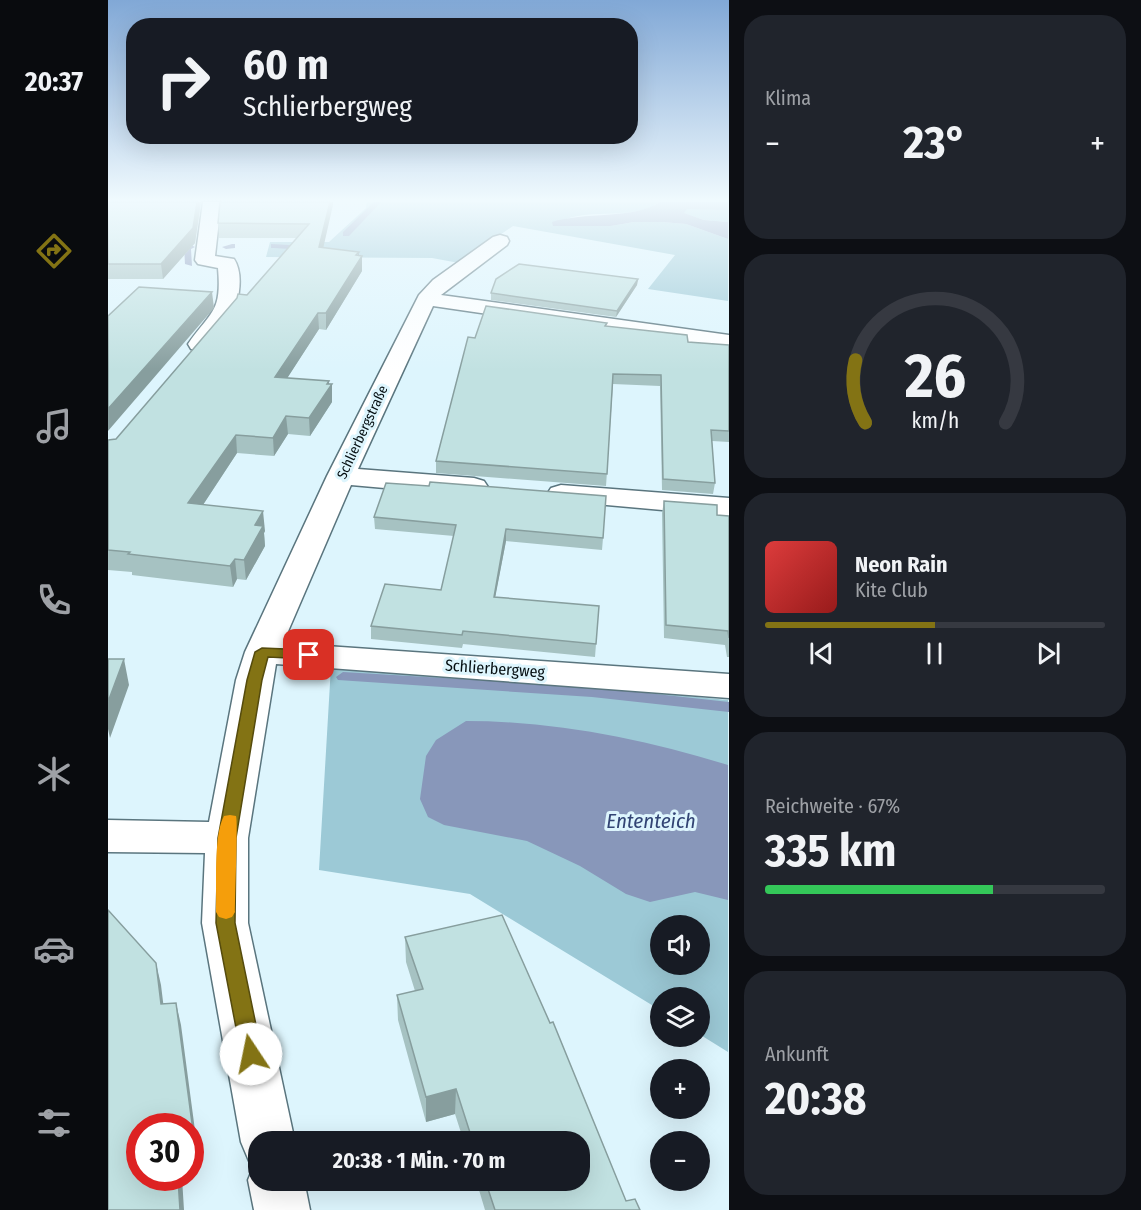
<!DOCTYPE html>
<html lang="de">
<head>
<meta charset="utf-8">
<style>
  :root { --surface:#171b24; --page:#20242c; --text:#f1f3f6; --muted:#9ea1a6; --line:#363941; --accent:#837314 }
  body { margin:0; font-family:"Fira Sans Condensed",sans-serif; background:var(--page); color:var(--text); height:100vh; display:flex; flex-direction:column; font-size:22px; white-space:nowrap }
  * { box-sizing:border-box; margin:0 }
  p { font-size:20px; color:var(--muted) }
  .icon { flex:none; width:33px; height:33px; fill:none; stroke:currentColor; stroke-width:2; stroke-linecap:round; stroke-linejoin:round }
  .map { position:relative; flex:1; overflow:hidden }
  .side { display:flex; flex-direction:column; gap:15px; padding:15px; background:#0d0f14; width:412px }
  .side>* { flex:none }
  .hud { position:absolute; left:18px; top:18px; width:512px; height:126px; border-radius:24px; box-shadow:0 6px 24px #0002; background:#171b24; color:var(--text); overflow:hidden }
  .buttons { position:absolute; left:542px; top:915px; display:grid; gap:12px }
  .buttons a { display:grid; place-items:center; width:60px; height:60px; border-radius:50%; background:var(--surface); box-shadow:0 6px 24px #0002; font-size:30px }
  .speed { position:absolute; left:18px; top:1113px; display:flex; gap:12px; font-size:30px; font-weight:700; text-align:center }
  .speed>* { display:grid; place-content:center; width:78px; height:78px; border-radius:50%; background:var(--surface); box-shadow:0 6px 24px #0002; line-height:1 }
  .speed .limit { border:9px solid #d22; background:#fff; color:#111 }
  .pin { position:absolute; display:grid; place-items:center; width:51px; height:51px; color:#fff; margin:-26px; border-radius:12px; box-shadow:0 3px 9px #0006 }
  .me { position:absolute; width:66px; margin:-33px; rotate:349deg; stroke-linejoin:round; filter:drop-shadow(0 0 4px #0008) }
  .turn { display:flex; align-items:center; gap:21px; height:126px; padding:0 18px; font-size:27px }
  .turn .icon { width:78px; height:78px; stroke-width:2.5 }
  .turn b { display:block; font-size:42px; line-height:51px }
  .big { font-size:45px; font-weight:700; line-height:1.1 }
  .side .widget { flex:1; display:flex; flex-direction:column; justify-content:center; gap:9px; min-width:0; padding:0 21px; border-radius:24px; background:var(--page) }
  .side .dial { align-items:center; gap:0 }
  .dial svg { height:156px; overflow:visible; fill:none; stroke:var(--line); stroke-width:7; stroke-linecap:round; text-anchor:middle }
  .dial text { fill:var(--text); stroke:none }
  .song { display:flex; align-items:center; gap:18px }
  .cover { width:72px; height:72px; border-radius:9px; background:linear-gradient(135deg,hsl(0 70% 55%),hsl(0 70% 35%)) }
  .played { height:6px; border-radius:3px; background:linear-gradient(90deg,var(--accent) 50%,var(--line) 50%) }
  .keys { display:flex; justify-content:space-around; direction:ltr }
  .heat { display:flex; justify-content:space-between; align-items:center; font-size:33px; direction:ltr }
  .charge { height:9px; border-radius:4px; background:linear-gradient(90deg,#34c759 67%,var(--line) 0) }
  .trip { position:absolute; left:140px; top:1131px; width:342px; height:60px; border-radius:24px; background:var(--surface); box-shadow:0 6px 24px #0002; font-weight:700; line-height:60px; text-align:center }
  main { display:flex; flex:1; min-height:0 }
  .menu { display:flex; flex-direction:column; width:108px; justify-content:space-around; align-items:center; background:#090b0e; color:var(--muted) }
  .menu .icon { width:42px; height:42px }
  .menu .selected { color:var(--accent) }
  .menu b { font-size:27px; color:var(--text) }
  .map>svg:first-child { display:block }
  .green { fill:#9cc9d6; fill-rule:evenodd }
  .water { fill:#8897ba }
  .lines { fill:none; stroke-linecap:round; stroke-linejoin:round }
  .stream { fill:#8897ba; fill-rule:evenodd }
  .minor-casing { stroke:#5a757e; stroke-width:3 }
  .minor { fill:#fff; fill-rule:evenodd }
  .wall { fill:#a6c2c2 }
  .shaded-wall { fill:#879e9e }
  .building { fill:#c1e1e1; stroke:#879e9e; stroke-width:1.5 }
  .route { fill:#837314; stroke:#554b0d; stroke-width:1.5 }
  .slow { fill:#f59e0b }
  .labels { text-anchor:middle; stroke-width:6; stroke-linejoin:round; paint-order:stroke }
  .far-street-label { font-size:14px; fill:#050e11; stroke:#ddf5fd }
  .street-label { font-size:16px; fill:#050e11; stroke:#ddf5fd }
  .near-water-label { font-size:21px; font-style:italic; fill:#324474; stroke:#ddf5fd }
</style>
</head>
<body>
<main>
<nav class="menu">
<b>20:37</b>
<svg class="icon selected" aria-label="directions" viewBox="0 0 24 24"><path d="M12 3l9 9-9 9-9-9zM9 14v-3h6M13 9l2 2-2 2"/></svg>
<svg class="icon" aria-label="music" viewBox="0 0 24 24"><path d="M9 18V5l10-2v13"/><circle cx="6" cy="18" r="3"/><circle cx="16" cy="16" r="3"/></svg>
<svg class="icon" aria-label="phone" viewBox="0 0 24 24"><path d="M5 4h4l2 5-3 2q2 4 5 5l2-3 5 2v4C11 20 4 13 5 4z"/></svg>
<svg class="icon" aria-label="climate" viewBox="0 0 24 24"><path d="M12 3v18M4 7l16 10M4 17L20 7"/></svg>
<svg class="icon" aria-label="car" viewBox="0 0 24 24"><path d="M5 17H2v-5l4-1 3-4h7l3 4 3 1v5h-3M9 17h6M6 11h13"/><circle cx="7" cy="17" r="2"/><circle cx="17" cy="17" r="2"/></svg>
<svg class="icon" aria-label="filters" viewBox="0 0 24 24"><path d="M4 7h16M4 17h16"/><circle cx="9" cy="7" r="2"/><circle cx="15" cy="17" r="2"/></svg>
</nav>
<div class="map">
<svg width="621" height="1210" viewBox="0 0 621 1210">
  <rect width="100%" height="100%" fill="#ddf5fd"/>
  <path class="green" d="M 259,202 L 552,202 C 522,223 474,204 445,226 L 503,226 L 526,222 L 554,222 L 578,224 L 620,239 L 620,301 L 540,289 L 567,255 L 405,226 L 351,263 L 324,258 L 158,257 L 162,242 L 221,242 L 258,208 Z
    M 601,208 L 620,210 L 620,222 L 596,220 L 575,213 L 578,209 Z
    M 223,666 L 358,675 L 620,700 L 620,1052 L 591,1034 L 591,998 L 552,998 L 552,1010 L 362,894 L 211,870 ZM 552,926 L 591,926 L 591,964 L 552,964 Z"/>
  <path class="water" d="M 552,202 L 620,202 L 620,210 L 579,209 L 576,213 L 596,220 L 620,222 L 620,239 L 578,224 L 554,222 L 526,222 L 503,226 L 445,226 L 444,222 C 474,212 528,219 552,202 Z
    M 358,721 C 448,721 535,739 620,765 L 620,900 L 587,892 L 542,902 L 518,894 L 472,866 L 419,841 L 336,825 L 320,817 L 312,799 L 318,756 L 328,740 Z"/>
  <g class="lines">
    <path class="stream" d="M 266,202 L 273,202 L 241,236 L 235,236 L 235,232 Z
      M 124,244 L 127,244 L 127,248 L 118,249 L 114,247 Z
      M 163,244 L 198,246 L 202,248 L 198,250 L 166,248 L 163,248 Z
      M 76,245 L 83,245 L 87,247 L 83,249 L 84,266 L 77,264 Z
      M 235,672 L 484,687 L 621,702 L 621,712 L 484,697 L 230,680 L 228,677 Z"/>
    <g class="minor-casing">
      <path id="minor" d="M 95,202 L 113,202 L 107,256 L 126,259 C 144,286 116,357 83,349 L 80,344 C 103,311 114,313 110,268 L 90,264 L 87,260 Z
        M 392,235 L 399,237 L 401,241 L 399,245 L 333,295 L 621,335 L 621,349 L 325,306 L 250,469 L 366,478 L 376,481 L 380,487 L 376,493 L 366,496 L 243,485 L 175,643 L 621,674 L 621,698 L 168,664 L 140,838 L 140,923 L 187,1142 L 150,1142 L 150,1180 L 196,1180 L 202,1210 L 146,1210 L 140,1180 L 147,1163 L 141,1161 L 133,1142 L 94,923 L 97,853 L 0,852 L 0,820 L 101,822 L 128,680 L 137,652 L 219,476 L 311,295 L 325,280 L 385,237 Z
        M 453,485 L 621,498 L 621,516 L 443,500 L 439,494 L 443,488 Z"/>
    </g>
    <use href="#minor" class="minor"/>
  </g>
  <path class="wall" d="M 0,202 L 93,202 L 87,243 L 55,279 L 0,279 Z
    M 112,202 L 225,202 L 215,247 L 254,256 L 254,271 L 218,330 L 211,329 L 179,378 L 224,384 L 224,402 L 202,436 L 180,434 L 166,456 L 129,453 L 95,505 L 157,531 L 156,533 L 157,546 L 138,580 L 129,579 L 125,587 L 24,575 L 24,572 L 0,570 L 0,440 L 8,439 L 139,295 L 189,238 L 111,238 L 110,223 Z
    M 530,279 L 529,285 L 508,317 L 383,300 L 383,293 Z
    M 499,326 L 580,342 L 621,345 L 621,442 L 604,441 L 607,483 L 605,494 L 554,490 L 552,386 L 505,384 L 498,486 L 328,473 L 328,461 L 367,338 Z
    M 556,501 L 609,515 L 621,516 L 621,657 L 619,657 L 617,645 L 556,638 L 554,513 Z
    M 266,517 L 495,538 L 494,550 L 398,541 L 387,597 L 488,644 L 487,657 L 355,644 L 354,648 L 263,639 L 263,626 L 333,590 L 346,536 L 267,529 Z
    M 394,915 L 442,1023 L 445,1022 L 518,1201 L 527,1199 L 532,1210 L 377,1210 L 368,1180 L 471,1180 L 471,1142 L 356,1142 L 347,1114 L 318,1122 L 290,1020 L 289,995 L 307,991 L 298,962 L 297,937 Z"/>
  <path class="shaded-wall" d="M 89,202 L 93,202 L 87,243 L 55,279 L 53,264 Z
    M 222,202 L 225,202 L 225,205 L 212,262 L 211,247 Z
    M 251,252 L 251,260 L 254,256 L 254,271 L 218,330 L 218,313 Z
    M 530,279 L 529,285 L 508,317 L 509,311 Z
    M 104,292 L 106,308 L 0,431 L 0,409 Z
    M 210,313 L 211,329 L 169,394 L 167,377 Z
    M 221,381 L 221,388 L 224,384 L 224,402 L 202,436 L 201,418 Z
    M 178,416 L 180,434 L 166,456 L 165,438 Z
    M 128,435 L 129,453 L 83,523 L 80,503 Z
    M 155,511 L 157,531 L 156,533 L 157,546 L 138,580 L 136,560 L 147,525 Z
    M 398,529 L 398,541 L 385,609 L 386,597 Z
    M 127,559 L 129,579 L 125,587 L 122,566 Z
    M 16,659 L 21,685 L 2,738 L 0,729 L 0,702 Z
    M 48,963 L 53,985 L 58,1026 L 53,1004 Z
    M 68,1003 L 73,1025 L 90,1153 L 82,1155 L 82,1132 Z
    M 348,1089 L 347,1114 L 318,1122 L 318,1097 Z
    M 70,1178 L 74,1178 L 76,1210 L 72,1210 Z"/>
  <path class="building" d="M 0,202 L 89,202 L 85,228 L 53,264 L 0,264 Z
    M 112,202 L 222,202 L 211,247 L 251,252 L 248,255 L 254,256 L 218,313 L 210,313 L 167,377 L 221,381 L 219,384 L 224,384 L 201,418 L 178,416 L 165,438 L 128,435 L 80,503 L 155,511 L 147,525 L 155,526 L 136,560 L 127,559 L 122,566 L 20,554 L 22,552 L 0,550 L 0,440 L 8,439 L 129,298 L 130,294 L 139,295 L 201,224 L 110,223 Z
    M 411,264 L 530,279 L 509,311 L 383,293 L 388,279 Z
    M 31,287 L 104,292 L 0,409 L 0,316 Z
    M 378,306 L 499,323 L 497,326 L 579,335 L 580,342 L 621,345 L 621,431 L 603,430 L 607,483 L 555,479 L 553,375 L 505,374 L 499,474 L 328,461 L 360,337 L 367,338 Z
    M 322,482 L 498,496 L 495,538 L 398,529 L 386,597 L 491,606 L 488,644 L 355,631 L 354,635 L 263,626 L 277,584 L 333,590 L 348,525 L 266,517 L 278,483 L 321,486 Z
    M 556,501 L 609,505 L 609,515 L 621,516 L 621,638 L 620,631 L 558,625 Z
    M 0,659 L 16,659 L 0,702 Z
    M 0,910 L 48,963 L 53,1004 L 68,1003 L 85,1131 L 82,1132 L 82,1126 L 32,1126 L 32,1178 L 70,1178 L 72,1210 L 0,1210 Z
    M 394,915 L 442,1023 L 445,1022 L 518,1201 L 527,1199 L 532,1210 L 387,1210 L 377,1180 L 471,1180 L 471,1142 L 365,1142 L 348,1089 L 318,1097 L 289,995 L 315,989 L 297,937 Z"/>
  <linearGradient id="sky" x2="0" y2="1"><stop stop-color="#81a8d6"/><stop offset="0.54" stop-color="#f0fafe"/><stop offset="1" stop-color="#f0fafe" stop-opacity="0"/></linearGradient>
  <rect width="621" height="371" fill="url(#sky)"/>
  <path class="route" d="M 154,648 L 201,650 L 208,655 L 201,659 L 160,657 L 154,680 L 128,838 L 127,923 L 154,1054 L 151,1061 L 143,1064 L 136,1061 L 133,1054 L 108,923 L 110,838 L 139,680 L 147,652 Z"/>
  <path class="slow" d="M 122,815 L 128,816 C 130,821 127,899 127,912 L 124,917 L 118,919 L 111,917 L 108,912 C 109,889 105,835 116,816 Z"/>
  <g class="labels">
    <g class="far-street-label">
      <text transform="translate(254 432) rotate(-65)" y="5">Schlierbergstraße</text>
    </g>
    <g class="street-label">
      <text transform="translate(387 668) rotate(4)" y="6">Schlierbergweg</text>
    </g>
    <g class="near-water-label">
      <text x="543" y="828">Ententeich</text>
    </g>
  </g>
</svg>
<div class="buttons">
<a><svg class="icon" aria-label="sound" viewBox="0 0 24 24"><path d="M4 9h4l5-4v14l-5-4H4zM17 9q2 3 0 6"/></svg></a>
<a><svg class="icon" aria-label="layers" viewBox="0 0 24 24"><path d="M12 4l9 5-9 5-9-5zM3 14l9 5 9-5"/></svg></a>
<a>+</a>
<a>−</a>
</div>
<div class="speed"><div class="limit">30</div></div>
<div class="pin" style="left:201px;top:655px;background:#d93025"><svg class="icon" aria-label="arrive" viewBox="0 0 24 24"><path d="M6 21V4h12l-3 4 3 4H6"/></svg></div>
<svg class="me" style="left:143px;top:1054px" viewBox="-20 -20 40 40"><circle r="19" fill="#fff"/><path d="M0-13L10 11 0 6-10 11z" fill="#837314"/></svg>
<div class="trip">20:38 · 1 Min. · 70 m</div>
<div class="hud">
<div class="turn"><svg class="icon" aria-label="right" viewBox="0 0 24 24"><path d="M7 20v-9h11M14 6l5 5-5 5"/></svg><div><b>60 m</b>Schlierbergweg</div></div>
</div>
</div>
<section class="side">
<div class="widget"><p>Klima</p>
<div class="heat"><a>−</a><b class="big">23°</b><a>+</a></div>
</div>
<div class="widget dial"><svg viewBox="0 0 100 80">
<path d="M14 69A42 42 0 1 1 86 69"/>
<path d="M14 69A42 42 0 0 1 9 37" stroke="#837314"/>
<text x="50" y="56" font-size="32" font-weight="700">26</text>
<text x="50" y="72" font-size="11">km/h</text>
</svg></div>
<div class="widget">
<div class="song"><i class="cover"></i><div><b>Neon Rain</b><p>Kite Club</p></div></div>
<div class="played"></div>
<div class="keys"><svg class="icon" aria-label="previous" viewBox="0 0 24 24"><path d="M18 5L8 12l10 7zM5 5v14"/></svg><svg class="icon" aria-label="pause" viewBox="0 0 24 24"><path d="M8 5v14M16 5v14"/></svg><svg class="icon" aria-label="next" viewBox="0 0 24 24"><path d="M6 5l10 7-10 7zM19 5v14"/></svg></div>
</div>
<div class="widget"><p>Reichweite · 67%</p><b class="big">335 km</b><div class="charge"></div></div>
<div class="widget"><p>Ankunft</p><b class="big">20:38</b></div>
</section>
</main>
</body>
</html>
